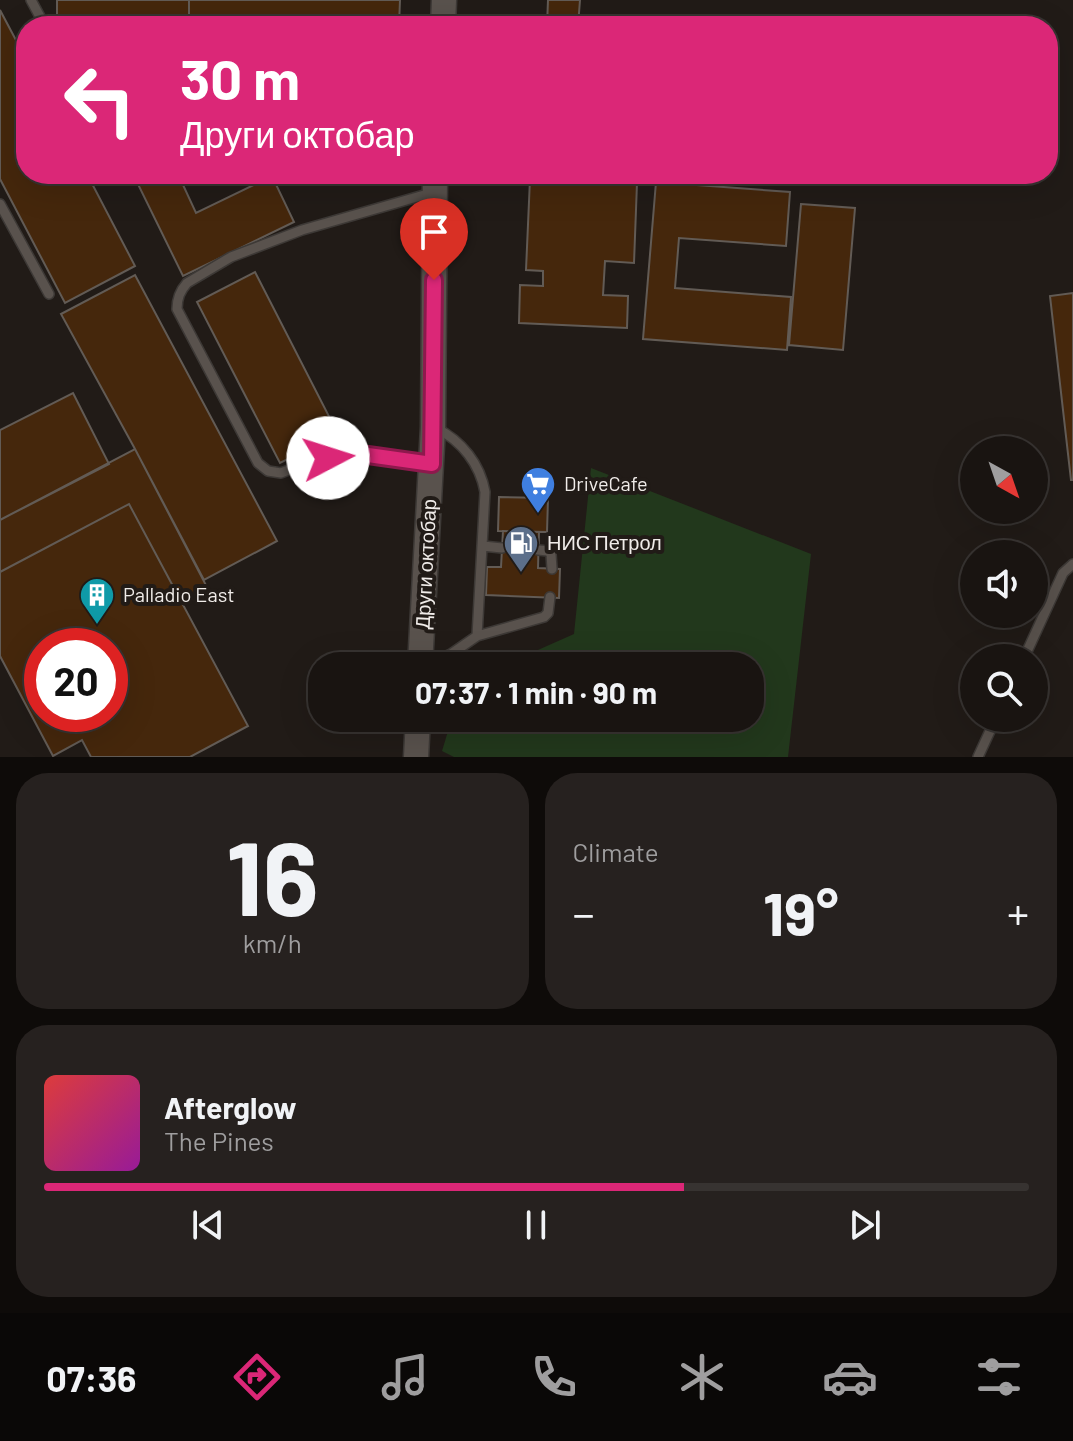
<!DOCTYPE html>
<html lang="en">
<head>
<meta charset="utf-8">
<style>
  :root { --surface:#191411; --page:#26211f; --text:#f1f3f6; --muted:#9f9e9f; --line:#373331; --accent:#db2777 }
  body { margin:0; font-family:Barlow,sans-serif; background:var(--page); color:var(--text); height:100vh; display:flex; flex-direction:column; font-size:30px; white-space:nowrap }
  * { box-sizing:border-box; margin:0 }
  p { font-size:26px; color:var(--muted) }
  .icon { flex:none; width:44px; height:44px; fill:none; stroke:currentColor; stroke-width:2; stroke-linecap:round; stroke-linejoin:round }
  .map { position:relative; height:757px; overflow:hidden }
  .drawer { display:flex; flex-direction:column; gap:16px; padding:16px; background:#0e0b09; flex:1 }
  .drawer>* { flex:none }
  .hud { position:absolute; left:16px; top:16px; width:1042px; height:168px; border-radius:32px; box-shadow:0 8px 32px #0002,0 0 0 2px var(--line); background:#db2777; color:#fff; overflow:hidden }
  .needle { width:52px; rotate:140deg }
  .buttons { position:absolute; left:960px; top:436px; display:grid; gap:16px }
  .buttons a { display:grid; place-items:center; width:88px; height:88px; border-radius:50%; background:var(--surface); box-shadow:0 8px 32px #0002,0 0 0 2px var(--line); font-size:40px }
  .speed { position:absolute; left:24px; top:628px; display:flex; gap:16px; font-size:40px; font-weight:700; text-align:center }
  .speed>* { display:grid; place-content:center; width:104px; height:104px; border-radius:50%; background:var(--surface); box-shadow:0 8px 32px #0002,0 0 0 2px var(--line); line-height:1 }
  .speed .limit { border:12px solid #d22; background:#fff; color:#111 }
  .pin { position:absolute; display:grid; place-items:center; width:68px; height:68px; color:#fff; margin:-82px -34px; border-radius:50% 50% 50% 0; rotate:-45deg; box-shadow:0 0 8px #0007 }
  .pin .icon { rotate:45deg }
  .me { position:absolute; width:88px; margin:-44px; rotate:85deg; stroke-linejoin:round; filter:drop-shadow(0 0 6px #0008) }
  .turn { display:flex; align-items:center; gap:28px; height:168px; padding:0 32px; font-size:36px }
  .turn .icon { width:104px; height:104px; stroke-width:2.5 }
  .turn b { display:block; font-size:56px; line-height:68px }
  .big { font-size:60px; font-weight:700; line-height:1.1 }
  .drawer .tile { flex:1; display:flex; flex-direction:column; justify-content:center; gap:12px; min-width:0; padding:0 28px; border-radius:32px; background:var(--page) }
  .drawer .dial { align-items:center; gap:0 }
  .dial b { font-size:104px; line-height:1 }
  .song { display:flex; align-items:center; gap:24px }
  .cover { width:96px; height:96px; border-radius:12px; background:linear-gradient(135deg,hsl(0 70% 55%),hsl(300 70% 35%)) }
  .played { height:8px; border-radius:4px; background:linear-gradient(90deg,var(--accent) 65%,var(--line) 65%) }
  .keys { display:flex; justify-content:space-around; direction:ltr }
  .heat { display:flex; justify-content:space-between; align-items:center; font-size:44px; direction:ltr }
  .drawer .tiles { flex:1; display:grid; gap:16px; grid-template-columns:1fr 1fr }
  .tile:last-child { grid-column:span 2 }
  .trip { position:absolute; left:308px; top:652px; width:456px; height:80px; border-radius:32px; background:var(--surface); box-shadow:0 8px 32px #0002,0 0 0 2px var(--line); font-weight:700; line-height:80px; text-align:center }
  .tab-bar { display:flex; height:128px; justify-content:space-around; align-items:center; background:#0a0807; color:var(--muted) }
  .tab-bar .icon { width:56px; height:56px }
  .tab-bar .on { color:var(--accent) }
  .tab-bar b { font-size:36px; color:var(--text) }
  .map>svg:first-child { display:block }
  .green { fill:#22381c }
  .building { fill:#45270c; stroke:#625b55; stroke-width:2; fill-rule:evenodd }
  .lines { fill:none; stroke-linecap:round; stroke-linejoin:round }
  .service-casing { stroke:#3d3936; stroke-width:12 }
  .secondary-casing { stroke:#3d3936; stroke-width:27 }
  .service { stroke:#59524d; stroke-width:9 }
  .secondary { stroke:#59524d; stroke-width:24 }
  .route-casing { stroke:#8e194d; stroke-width:20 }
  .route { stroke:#db2777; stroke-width:14 }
  .labels { text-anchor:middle; stroke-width:8; stroke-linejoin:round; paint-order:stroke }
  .poi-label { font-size:20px; fill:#f0ece9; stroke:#211b17; text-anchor:start }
  .street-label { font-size:20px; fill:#f0ece9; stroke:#211b17 }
</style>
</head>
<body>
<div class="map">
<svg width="1073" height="757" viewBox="0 0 1073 757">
  <rect width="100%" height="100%" fill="#211b17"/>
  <path class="green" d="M 591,468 L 811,554 L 788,757 L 454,757 L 442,751 L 452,718 L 750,718 L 750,666 L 502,666 L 574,634 Z"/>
  <path class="building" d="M 57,0 L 189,0 L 189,26 L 57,26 Z
    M 189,0 L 400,0 L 399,26 L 189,26 Z
    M 548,0 L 580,0 L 578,26 L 547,26 Z
    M 0,10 L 26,59 L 26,174 L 87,174 L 135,266 L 65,303 L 0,179 Z
    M 133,174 L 178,174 L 196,213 L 272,176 L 294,222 L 183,276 Z
    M 530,179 L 637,183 L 634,263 L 605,261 L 603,295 L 628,296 L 627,328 L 519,323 L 520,285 L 543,286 L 543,271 L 526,270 Z
    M 656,182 L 790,192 L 786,246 L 679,238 L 675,288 L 791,297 L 787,350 L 643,339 Z
    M 801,204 L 855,208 L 843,350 L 789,345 Z
    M 255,272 L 338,434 L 280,463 L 197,302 Z
    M 135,275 L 277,541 L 204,580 L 135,449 L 61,314 Z
    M 1073,293 L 1073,480 L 1071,480 L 1050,296 Z
    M 73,393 L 109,464 L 0,520 L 0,430 Z
    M 135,449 L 209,591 L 183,605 L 129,504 L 0,572 L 0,520 Z
    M 499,497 L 548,498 L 547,532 L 498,531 Z
    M 129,504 L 248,726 L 190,757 L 91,757 L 82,740 L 53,756 L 0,656 L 0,572 ZM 42,646 L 110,646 L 110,714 L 42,714 Z
    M 503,531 L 539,532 L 538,568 L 560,569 L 559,598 L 486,595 L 487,567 L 501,567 Z"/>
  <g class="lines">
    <g class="service-casing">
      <path id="service" d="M 31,0 L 45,26
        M 0,204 L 49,294
        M 436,428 C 462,441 480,464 485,492 L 477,636
        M 429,464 L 368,455 L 348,455 L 304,464 L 281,473 L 268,471 L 258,463 L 177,309 C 177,298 180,291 187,283 L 231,257 L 302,230 L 431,193
        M 483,546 L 502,548
        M 538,550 L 548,551 L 551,554 L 552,569
        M 1024,658 L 1063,573 L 1073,564
        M 425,666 L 451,654 L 477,636 L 544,617 L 548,613 L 550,597
        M 978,757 L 996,718"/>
    </g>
    <g class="secondary-casing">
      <path id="secondary" d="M 443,26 L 444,0
        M 420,666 L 433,427 L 435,174
        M 416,757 L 418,718"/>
    </g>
    <use href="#service" class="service"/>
    <use href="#secondary" class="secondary"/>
  </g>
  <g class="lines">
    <g class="route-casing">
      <path id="route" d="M 328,458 L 368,455 L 432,464 L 434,280"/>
    </g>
    <use href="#route" class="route"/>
  </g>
  <defs>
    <g id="supermarket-pin" transform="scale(1.8)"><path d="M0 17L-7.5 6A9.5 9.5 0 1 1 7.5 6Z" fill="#3f7fe0" stroke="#211b17"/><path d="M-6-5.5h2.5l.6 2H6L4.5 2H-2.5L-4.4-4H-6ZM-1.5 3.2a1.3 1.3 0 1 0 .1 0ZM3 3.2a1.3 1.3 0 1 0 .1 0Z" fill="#fff"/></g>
    <g id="fuel-pin" transform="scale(1.8)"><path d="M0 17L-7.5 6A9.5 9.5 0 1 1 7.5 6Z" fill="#5c6f8a" stroke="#211b17"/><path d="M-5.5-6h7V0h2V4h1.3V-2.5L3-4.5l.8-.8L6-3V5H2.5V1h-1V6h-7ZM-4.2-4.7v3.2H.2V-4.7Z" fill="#fff"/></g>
    <g id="building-pin" transform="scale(1.8)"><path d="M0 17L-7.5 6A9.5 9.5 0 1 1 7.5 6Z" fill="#0f9aa8" stroke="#211b17"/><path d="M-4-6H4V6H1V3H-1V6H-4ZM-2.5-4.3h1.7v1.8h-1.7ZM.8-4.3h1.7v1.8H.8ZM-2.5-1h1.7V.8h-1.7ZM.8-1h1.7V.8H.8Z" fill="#fff"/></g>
  </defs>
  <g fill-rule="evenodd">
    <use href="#supermarket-pin" x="538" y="484"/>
    <use href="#fuel-pin" x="521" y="543"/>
    <use href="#building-pin" x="97" y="595"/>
  </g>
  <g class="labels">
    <g class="poi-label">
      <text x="564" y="491">DriveCafe</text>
      <text x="547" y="550">НИС Петрол</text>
      <text x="123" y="602">Palladio East</text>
    </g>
    <g class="street-label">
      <text transform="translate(426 564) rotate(-87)" y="7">Други октобар</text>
    </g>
  </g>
</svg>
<div class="buttons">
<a><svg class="needle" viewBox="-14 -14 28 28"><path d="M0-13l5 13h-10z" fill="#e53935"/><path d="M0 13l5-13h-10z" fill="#9f9e9f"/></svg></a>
<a><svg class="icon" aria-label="sound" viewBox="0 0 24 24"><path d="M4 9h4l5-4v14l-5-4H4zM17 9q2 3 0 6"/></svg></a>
<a><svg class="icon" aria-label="search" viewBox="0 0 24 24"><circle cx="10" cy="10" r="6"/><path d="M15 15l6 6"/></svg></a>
</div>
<div class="speed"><div class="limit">20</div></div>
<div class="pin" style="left:434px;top:280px;background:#d93025"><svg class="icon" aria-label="arrive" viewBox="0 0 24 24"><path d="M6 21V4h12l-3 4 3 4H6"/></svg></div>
<svg class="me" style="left:328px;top:458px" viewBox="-20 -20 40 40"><circle r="19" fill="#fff"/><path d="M0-13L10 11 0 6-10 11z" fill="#db2777"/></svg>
<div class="trip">07:37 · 1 min · 90 m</div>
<div class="hud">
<div class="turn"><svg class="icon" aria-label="left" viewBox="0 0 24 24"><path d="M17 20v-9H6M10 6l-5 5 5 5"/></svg><div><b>30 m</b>Други октобар</div></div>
</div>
</div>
<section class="drawer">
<div class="tiles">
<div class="tile dial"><b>16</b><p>km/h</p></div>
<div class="tile"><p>Climate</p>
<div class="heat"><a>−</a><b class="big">19°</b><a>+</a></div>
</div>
<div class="tile">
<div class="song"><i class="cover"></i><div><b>Afterglow</b><p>The Pines</p></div></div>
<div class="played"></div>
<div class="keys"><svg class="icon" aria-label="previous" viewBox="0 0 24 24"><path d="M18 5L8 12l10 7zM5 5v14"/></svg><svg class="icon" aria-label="pause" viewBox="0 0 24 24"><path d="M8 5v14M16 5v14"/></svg><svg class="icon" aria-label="next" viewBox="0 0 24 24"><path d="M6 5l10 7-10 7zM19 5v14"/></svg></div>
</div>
</div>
</section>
<nav class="tab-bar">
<b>07:36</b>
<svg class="icon on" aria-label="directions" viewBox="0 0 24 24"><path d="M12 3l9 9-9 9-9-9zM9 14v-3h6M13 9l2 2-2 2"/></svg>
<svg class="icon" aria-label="music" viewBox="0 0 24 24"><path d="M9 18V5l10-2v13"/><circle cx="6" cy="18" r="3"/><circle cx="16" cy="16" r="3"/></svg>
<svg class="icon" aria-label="phone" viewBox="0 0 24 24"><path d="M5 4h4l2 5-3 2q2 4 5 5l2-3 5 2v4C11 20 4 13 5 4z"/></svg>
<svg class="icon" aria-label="climate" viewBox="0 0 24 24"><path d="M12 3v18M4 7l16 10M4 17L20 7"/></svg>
<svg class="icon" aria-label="car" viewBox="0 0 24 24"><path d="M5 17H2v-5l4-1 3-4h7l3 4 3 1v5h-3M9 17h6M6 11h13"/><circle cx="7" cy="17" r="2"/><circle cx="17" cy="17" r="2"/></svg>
<svg class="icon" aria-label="filters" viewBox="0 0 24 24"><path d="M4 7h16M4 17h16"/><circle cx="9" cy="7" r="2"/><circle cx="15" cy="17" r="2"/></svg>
</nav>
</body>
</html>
